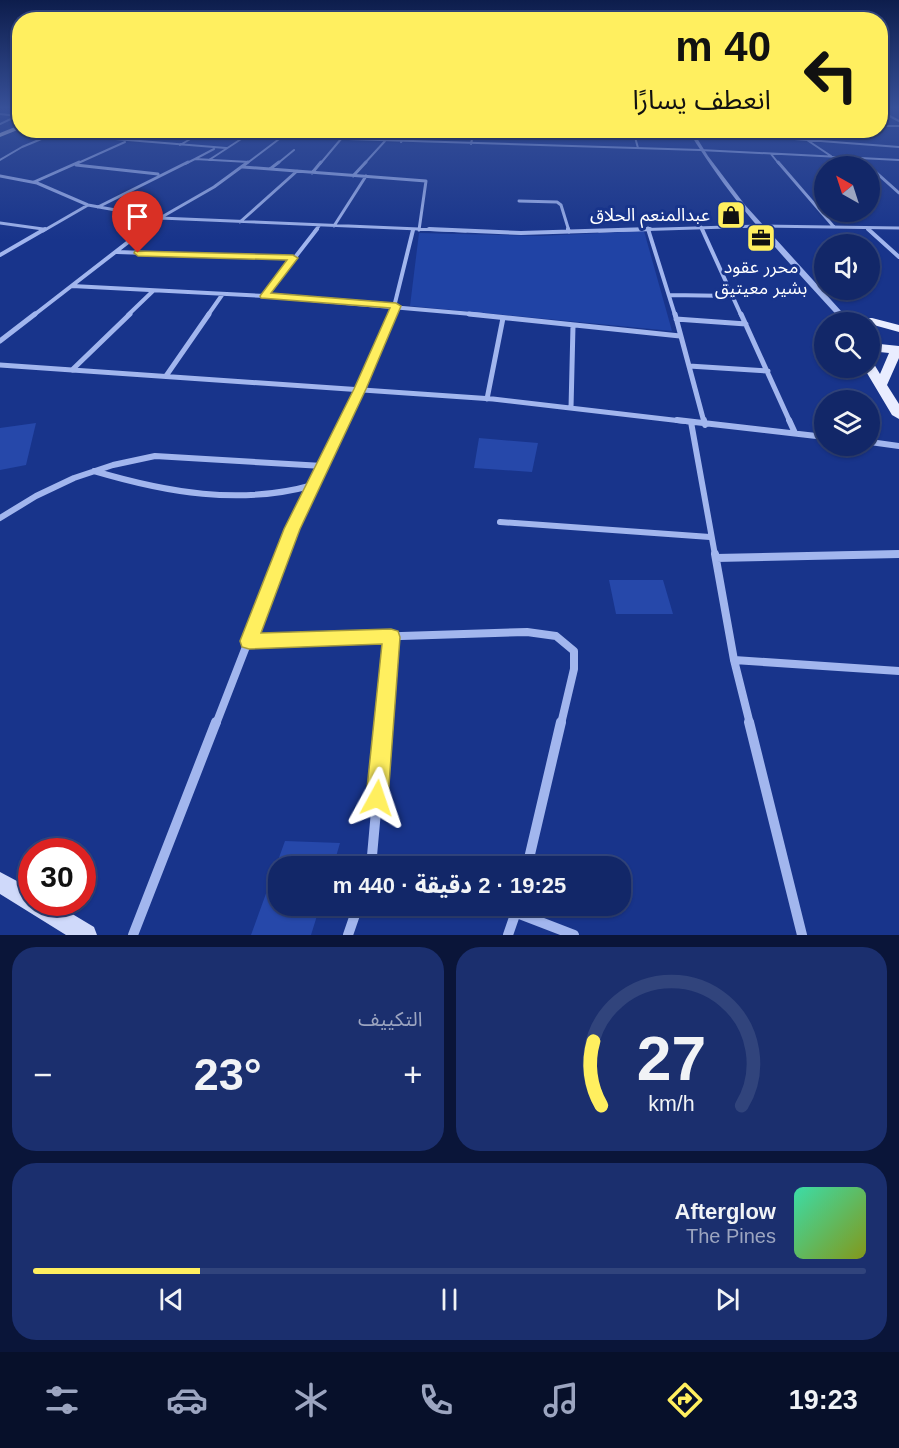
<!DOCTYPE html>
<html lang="ar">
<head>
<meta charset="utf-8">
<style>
  :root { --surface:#122768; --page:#1b2f6e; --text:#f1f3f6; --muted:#9ca5c0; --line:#31447c; --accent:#ffef5f }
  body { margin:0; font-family:Arial,"Noto Sans Arabic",sans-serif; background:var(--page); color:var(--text); direction:rtl; height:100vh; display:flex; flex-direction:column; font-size:22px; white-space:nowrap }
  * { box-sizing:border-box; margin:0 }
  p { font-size:20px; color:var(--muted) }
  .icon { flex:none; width:33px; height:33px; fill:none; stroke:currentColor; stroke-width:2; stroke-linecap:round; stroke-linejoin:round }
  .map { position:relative; height:935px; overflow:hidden; direction:ltr }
  .side { display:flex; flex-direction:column; gap:12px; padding:12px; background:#0a1539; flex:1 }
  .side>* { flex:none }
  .hud { position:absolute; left:12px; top:12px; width:876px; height:126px; border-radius:24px; box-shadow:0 2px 4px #0004,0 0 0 2px var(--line); direction:rtl; background:#ffef5f; color:#111; overflow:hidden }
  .needle { width:39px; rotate:321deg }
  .controls { position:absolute; left:814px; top:156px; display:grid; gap:12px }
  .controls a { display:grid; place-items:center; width:66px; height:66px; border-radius:50%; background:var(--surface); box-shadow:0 2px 4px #0004,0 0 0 2px var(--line); font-size:30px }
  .speed { position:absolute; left:18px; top:838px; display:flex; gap:12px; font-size:30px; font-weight:700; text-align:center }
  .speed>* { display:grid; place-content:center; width:78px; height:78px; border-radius:50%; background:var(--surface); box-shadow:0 2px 4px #0004,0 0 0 2px var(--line); line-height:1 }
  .speed .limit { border:9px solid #d22; background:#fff; color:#111 }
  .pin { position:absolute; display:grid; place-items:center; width:51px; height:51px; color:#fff; margin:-62px -26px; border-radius:50% 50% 50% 0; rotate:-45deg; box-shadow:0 0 6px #0007 }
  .pin .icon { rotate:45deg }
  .me { position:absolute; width:66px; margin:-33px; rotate:5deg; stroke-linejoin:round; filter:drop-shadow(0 0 4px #0008) }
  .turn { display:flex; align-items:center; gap:21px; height:126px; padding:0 18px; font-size:27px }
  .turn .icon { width:78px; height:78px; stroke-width:2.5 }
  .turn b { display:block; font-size:42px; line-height:51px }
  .big { font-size:45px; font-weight:800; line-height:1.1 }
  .side .tile { flex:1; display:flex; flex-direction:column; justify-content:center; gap:9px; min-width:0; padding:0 21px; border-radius:24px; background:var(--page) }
  .side .dial { align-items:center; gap:0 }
  .dial svg { height:156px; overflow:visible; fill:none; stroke:var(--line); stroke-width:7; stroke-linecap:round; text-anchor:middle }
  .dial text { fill:var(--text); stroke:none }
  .song { display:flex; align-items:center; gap:18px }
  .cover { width:72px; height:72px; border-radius:9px; background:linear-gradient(135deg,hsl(160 70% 55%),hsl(70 70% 35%)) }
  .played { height:6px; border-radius:3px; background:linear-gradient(90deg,var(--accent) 20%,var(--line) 20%) }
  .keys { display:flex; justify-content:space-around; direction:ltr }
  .heat { display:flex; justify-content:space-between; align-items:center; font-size:33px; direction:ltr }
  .side .tiles { flex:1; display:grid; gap:12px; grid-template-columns:1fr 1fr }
  .tile:last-child { grid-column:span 2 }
  .trip { position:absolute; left:268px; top:856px; width:363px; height:60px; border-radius:24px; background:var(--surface); box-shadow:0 2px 4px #0004,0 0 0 2px var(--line); font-weight:800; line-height:60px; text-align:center; direction:rtl }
  .dock { display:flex; height:96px; justify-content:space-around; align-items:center; background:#07102a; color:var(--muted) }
  .dock .icon { width:42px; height:42px }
  .dock .current { color:var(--accent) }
  .dock b { font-size:27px; color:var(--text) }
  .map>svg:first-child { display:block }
  .green { fill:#2043a5 }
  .building { fill:#2648aa }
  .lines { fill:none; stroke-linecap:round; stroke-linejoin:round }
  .minor-far6 { stroke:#a2b6ee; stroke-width:2 }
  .minor-far5 { stroke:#a2b6ee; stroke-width:3 }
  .minor-far4 { stroke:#a2b6ee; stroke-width:4 }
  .minor-far3 { stroke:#a2b6ee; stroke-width:5 }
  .minor-far2 { stroke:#a2b6ee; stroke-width:6 }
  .minor-far1 { stroke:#a2b6ee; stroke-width:8 }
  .minor { stroke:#a2b6ee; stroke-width:10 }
  .tertiary { fill:#a2b6ee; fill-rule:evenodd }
  .secondary { fill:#cfd9fa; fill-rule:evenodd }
  .primary { fill:#e9edff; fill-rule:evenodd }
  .route { fill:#ffef5f; stroke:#a69b3e; stroke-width:1.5 }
  .labels { text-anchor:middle; stroke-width:6; stroke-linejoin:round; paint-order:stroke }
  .far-poi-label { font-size:18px; fill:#fff; stroke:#18348b; text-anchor:end }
</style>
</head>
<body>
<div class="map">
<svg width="899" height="935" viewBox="0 0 899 935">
  <rect width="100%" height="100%" fill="#18348b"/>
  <path class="green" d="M 644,231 L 672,331 L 410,306 L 419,233 L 540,236 Z"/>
  <path class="building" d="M 36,423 L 26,465 L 0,470 L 0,428 Z
    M 479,438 L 538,443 L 532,472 L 474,468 Z
    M 609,580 L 663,580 L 673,614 L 616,614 Z
    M 285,841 L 340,843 L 333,867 L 279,867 L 279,906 L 320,906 L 311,935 L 251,935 Z"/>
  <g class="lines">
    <path class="minor-far6" d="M 880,111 L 899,121
      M 0,114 L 17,116 L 0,124
      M 880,126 L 899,126
      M 633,130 L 638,148
      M 690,131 L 899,147
      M 54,134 L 226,148
      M 544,134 L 600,135
      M 283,137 L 700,150 L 899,160
      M 109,139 L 129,130
      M 807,140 L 831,156
      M 401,142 L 413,130
      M 471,144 L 474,130
      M 180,145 L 206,130
      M 214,149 L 195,159 L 249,162
      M 771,154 L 779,164
      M 0,160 L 22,147 L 63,130
      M 209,160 L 255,130
      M 76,164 L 125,142
      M 185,164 L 195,159
      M 246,164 L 291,130
      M 277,164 L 294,150
      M 320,164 L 341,139
      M 364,164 L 385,141"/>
    <path class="minor-far5" d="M 778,162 L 834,227
      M 76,165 L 158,174
      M 243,167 L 426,181 L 419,230
      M 870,167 L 899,193
      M 270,169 L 279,162
      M 312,173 L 321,162
      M 0,176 L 37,183 L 88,205 L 160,218 L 466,231
      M 353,176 L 366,162
      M 34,182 L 79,162
      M 519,201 L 557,202 L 561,205 L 569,231
      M 98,207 L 188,162
      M 240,222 L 297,171
      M 0,223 L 43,229
      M 334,226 L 366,176
      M 701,227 L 703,231
      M 648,228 L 649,231
      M 867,228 L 870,231
      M 43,231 L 88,205
      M 143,231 L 160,218 L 214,187 L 248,162
      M 315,231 L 319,226
      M 599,231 L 759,226 L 899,228"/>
    <path class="minor-far4" d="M 429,229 L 521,233 L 650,229
      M 568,229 L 569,232
      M 648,229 L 675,315
      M 702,229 L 741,315
      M 868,229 L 899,257
      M 117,252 L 293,258
      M 0,255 L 45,229
      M 72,286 L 265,296 L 483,315
      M 670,295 L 733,296
      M 265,296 L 317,229
      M 34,315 L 145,229
      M 128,315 L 153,291
      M 208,315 L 222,295
      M 392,315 L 413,230"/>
    <path class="minor-far3" d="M 469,314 L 680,336
      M 675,314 L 704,422
      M 741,314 L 790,422
      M 676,319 L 746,324
      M 0,341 L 35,314
      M 0,365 L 493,399 L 690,422
      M 689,366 L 768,371
      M 72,370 L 130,314
      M 166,376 L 209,314
      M 487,399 L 503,318
      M 571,408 L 573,326
      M 344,422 L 393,314"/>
    <path class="minor-far2" d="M 677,420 L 825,437
      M 704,420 L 705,425
      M 789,420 L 795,433
      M 691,422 L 715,555
      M 870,442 L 899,446
      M 94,471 C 165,492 240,506 313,485
      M 0,518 L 36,496 L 74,478 L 113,465 L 155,456 L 323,466
      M 500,522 L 710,537
      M 282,555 L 292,529 L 345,420
      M 834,555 L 899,554"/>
    <path class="minor-far1" d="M 715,554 L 734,660 L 750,724
      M 716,558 L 899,554
      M 249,641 L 527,632 L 556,636 L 574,651 L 574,669 L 561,724
      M 734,660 L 899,671
      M 216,724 L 282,554
      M 383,724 L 391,637"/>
    <path class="minor" d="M 749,722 L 802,935
      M 371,867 L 384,722
      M 527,867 L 561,722
      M 517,913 L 574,935
      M 133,935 L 216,722
      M 348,935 L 358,906
      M 508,935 L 518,906"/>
    <path class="tertiary" d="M 688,130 L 692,130 L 708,156 L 745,205 L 851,322 L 843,322 C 787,261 731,202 688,130 Z"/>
    <path class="secondary" d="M 0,872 L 32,889 L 32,903 L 54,903 L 94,927 L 97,935 L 66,935 L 0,894 Z"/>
    <path class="primary" d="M 20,125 L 20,129 L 0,137 L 0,133 Z
      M 872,318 L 899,325 L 899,332 L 870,324 L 870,322 L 845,322 L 851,319 Z
      M 870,343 L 899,346 L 899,358 L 887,385 L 899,404 L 899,419 L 892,415 L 864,368 L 870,368 L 870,363 L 874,364 L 880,374 L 889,353 L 870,351 Z"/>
  </g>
  <linearGradient id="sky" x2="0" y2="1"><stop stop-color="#0d1d4c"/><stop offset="0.45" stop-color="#375098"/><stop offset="1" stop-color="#375098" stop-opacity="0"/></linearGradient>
  <rect width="899" height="240" fill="url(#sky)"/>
  <path class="route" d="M 135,251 L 293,255 L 298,258 L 271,293 L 396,303 L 401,306 L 366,389 L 300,529 L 261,633 L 391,629 L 398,631 L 400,637 L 388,798 L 385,805 L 377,809 L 369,805 L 366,798 L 382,644 L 249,649 L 242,647 L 240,641 L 284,529 L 354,389 L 390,308 L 261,298 L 260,296 L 287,260 L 138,256 L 134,253 Z"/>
  <defs>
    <g id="shop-square" transform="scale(1.5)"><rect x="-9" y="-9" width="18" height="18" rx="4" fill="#ffef5f" stroke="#18348b"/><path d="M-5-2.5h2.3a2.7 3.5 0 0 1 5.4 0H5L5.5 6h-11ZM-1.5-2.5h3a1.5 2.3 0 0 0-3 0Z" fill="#111"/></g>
    <g id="office-square" transform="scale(1.5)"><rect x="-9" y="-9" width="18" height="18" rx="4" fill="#ffef5f" stroke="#18348b"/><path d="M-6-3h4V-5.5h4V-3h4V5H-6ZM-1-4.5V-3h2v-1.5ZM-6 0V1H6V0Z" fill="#111"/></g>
  </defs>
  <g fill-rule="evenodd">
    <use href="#shop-square" x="731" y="215"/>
    <use href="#office-square" x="761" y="238"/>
  </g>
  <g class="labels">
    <g class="far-poi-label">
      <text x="710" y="221">عبدالمنعم الحلاق</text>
      <text x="761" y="273" text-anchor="middle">محرر عقود<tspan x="761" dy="21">بشير معيتيق</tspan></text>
    </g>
  </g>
</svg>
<div class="controls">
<a><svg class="needle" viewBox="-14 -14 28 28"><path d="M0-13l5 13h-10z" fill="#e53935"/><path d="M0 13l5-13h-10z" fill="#9ca5c0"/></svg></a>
<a><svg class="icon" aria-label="sound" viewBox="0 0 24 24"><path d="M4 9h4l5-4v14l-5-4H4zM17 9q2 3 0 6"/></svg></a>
<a><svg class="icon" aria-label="search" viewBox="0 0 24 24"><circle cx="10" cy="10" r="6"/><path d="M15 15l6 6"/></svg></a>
<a><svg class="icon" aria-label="layers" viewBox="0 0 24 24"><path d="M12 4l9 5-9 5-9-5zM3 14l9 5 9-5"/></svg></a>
</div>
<div class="speed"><div class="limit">30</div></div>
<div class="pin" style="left:138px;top:253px;background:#d93025"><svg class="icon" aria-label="arrive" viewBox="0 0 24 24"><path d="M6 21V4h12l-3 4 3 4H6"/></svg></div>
<svg class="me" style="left:377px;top:798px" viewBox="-20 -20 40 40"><path d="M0-17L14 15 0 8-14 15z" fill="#ffef5f" stroke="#fff" stroke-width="4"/></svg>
<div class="trip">19:25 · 2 دقيقة · 440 m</div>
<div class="hud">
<div class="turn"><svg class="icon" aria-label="left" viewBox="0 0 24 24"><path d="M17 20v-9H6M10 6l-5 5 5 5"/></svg><div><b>40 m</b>انعطف يسارًا</div></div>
</div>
</div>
<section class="side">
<div class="tiles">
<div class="tile dial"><svg viewBox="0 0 100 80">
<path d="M14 69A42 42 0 1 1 86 69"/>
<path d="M14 69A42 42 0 0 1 10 36" stroke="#ffef5f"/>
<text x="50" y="56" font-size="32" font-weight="700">27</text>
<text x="50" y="72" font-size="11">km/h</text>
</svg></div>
<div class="tile"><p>التكييف</p>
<div class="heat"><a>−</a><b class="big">23°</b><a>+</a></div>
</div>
<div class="tile">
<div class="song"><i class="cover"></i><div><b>Afterglow</b><p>The Pines</p></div></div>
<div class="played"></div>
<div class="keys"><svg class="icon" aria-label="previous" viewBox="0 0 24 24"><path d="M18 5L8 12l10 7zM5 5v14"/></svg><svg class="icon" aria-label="pause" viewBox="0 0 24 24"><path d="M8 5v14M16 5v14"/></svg><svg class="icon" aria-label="next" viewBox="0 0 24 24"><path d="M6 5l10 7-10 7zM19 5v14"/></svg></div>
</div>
</div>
</section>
<nav class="dock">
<b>19:23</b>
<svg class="icon current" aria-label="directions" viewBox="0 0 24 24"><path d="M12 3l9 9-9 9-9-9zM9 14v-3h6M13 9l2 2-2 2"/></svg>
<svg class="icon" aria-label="music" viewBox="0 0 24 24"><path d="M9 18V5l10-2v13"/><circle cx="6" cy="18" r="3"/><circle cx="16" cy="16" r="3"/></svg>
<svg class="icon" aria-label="phone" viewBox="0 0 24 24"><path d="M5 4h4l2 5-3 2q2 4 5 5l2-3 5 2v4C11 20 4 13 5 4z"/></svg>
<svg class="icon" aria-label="climate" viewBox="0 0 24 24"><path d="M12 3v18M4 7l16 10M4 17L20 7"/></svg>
<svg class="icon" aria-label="car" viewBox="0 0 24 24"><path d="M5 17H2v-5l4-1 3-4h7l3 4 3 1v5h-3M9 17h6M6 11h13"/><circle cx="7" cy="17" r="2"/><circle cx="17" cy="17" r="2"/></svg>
<svg class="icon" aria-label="filters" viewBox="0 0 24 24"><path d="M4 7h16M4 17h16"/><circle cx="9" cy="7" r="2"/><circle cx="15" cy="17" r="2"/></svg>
</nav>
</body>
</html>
